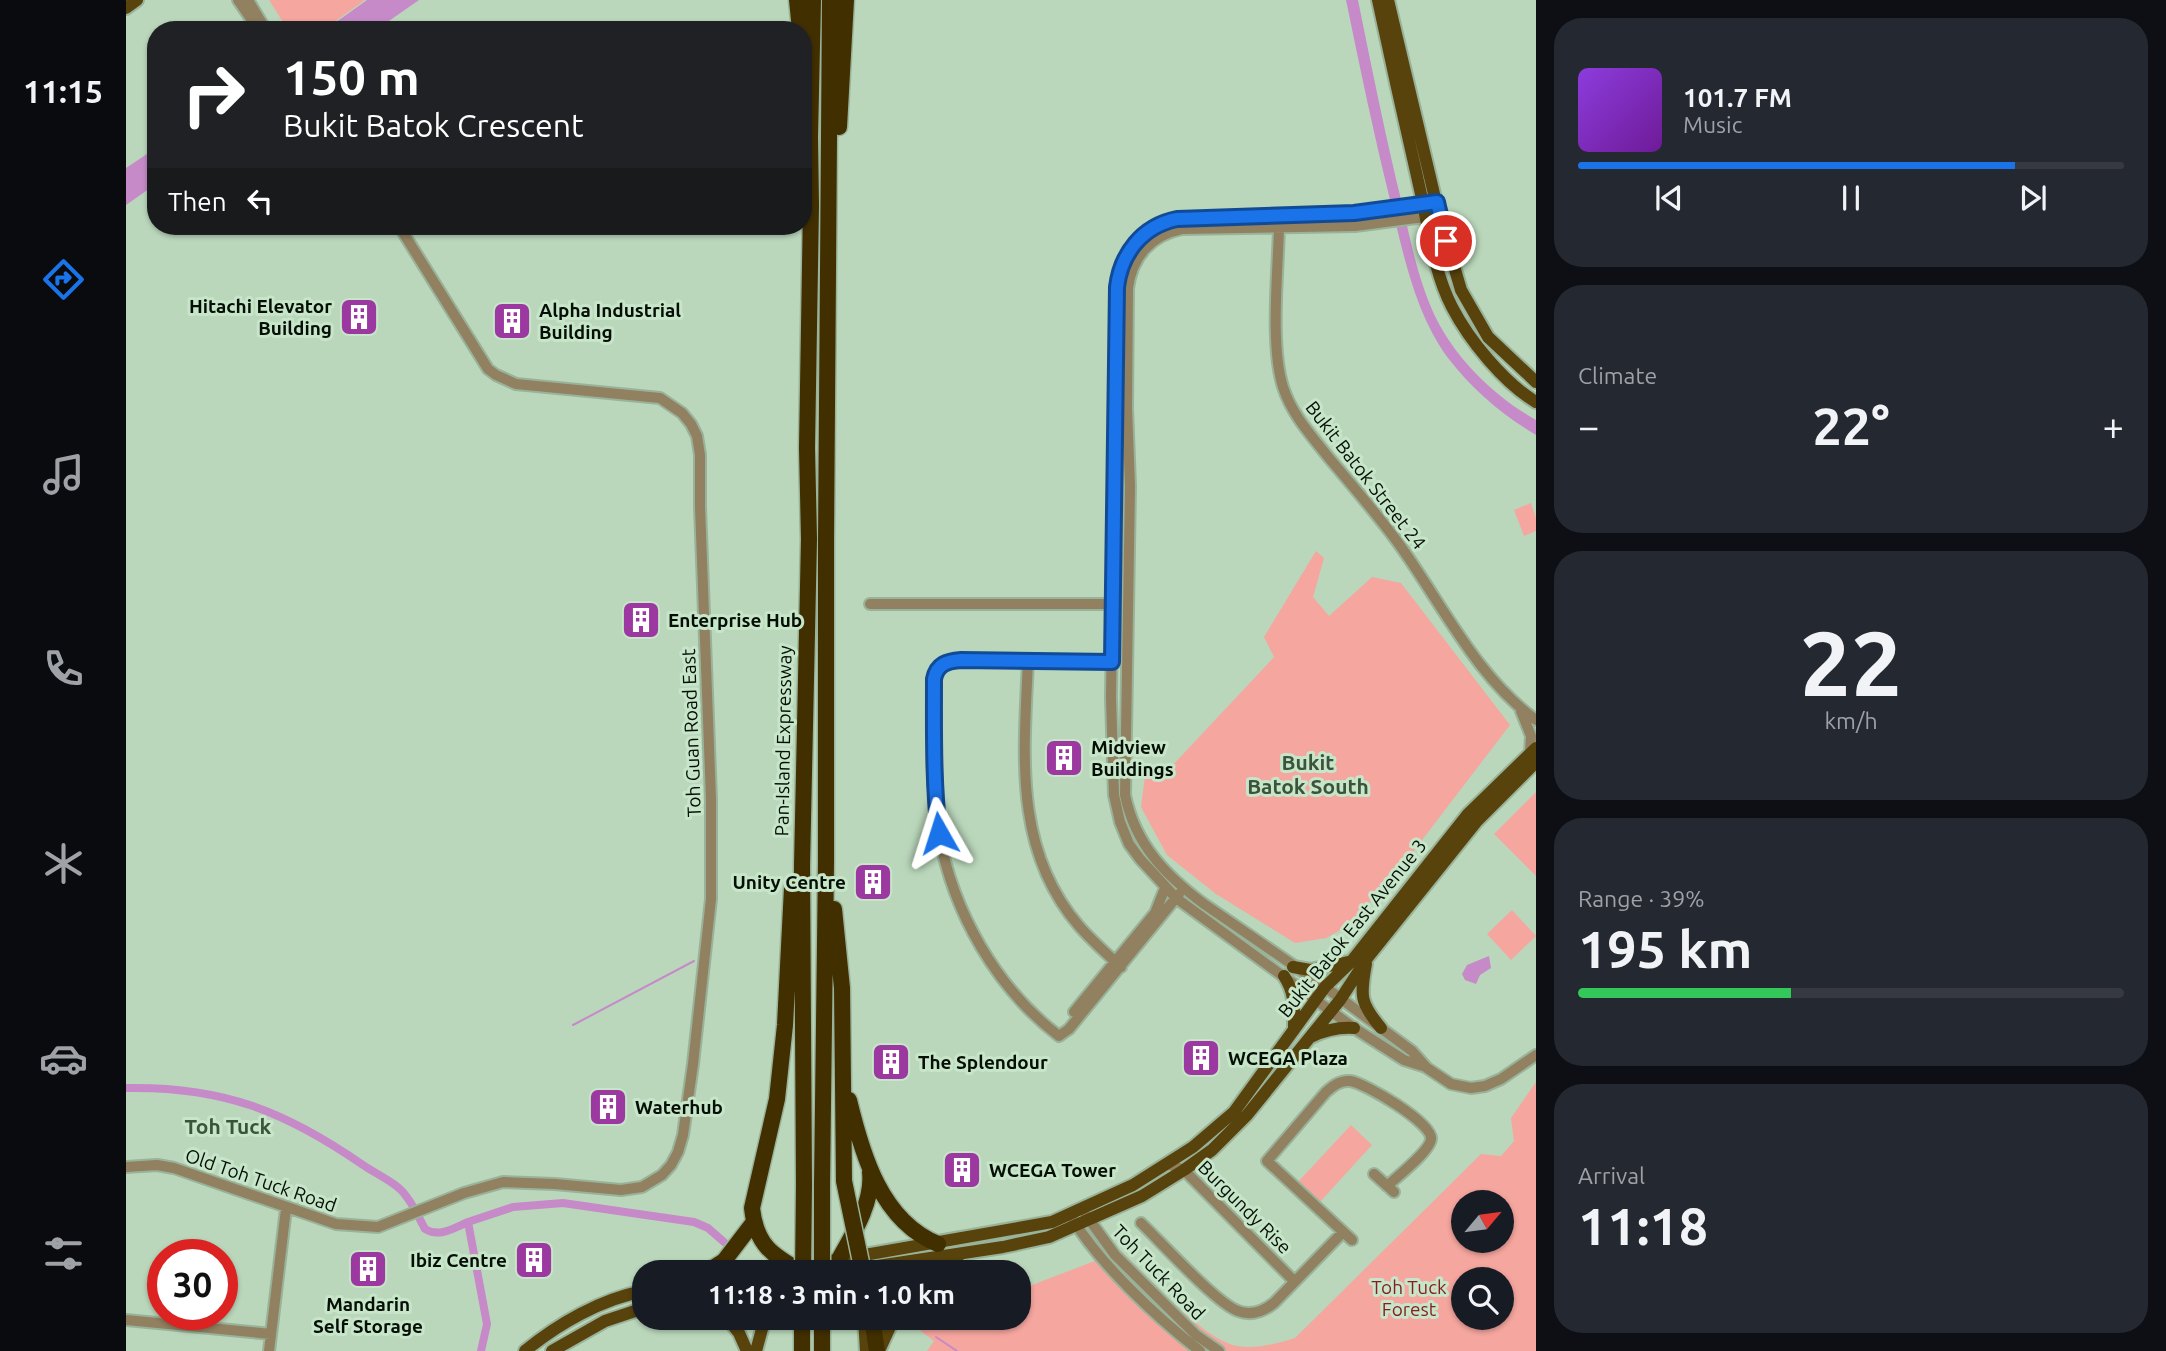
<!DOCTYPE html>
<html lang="en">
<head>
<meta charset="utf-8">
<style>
  :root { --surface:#171b24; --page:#242831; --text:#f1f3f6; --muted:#9ea1a6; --line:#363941; --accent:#1a73e8 }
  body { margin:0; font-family:Ubuntu,sans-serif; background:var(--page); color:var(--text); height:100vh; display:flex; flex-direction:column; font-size:26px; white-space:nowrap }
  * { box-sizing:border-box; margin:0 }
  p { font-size:23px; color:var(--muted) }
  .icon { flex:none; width:38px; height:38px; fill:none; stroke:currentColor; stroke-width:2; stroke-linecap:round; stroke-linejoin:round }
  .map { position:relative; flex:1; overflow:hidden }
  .side { display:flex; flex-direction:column; gap:18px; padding:18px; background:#0d0f14; width:630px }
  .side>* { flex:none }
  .guide { position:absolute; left:21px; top:21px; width:665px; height:214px; border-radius:28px; box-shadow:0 2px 5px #0004; background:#202124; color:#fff; overflow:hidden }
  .needle { width:46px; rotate:61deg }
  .tools { position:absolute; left:1325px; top:1190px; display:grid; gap:14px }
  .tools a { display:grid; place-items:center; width:63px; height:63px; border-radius:50%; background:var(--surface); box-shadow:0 2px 5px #0004; font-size:35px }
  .speed { position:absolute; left:21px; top:1239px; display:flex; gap:14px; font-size:35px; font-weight:700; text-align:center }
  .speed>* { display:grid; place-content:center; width:91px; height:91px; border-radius:50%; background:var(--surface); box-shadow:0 2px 5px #0004; line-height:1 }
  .speed .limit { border:10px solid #d22; background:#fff; color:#111 }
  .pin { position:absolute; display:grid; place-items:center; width:60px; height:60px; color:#fff; margin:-30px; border:4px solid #fff; border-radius:50%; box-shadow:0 2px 7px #0007 }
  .me { position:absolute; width:77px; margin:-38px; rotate:354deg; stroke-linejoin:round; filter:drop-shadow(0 0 5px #0008) }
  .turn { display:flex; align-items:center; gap:24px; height:147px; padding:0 21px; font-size:32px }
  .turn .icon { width:91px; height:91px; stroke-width:2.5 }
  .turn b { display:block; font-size:49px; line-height:60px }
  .then { display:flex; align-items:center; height:66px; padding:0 21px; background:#0003; gap:14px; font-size:26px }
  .big { font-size:52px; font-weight:600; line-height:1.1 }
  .side .tile { flex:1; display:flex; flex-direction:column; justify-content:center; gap:10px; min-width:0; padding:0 24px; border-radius:28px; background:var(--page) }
  .side .dial { align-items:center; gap:0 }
  .dial b { font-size:91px; line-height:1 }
  .song { display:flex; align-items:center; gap:21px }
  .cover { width:84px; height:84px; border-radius:10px; background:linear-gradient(135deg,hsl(270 70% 55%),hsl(280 70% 35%)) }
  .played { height:7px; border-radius:4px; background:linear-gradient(90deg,var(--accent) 80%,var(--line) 80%) }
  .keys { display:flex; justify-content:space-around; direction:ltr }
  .heat { display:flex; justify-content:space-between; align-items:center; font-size:38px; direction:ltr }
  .charge { height:10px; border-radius:5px; background:linear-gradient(90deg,#34c759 39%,var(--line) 0) }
  .trip { position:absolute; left:506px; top:1260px; width:399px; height:70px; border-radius:28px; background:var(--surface); box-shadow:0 2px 5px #0004; font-weight:600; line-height:70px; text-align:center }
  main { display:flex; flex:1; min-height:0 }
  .menu { display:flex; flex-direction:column; width:126px; justify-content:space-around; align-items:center; background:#090b0e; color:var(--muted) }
  .menu .icon { width:49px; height:49px }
  .menu .current { color:var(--accent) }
  .menu b { font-size:32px; color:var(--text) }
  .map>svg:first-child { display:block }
  .green { fill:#f5a69e; fill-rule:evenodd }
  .water { fill:#c68ac8 }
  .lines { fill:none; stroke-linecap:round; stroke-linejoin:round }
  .stream { stroke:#c68ac8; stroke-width:2 }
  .canal { stroke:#c68ac8; stroke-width:8 }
  .minor-casing { stroke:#99b39a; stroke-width:14 }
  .major-casing { stroke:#99b39a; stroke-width:16 }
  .highway-casing { stroke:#99b39a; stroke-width:19 }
  .minor { stroke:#918161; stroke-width:10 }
  .major { stroke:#58430c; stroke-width:12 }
  .highway { stroke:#412f00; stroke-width:16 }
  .highway-bridge-casing { stroke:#99b39a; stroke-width:19; stroke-linecap:butt }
  .highway-bridge { stroke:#412f00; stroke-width:16 }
  .route-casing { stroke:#114b97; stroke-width:18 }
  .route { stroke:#1a73e8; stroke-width:12 }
  .labels { text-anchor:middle; stroke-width:6; stroke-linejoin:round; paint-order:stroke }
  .poi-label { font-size:19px; font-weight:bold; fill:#050f06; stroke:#c7e5c8; text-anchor:start }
  .street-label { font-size:19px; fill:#050f06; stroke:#c7e5c8 }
  .park-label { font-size:19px; fill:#861e1e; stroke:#c7e5c8 }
  .neighbourhood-label { font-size:21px; font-weight:bold; fill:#3a543c; stroke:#c7e5c8 }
</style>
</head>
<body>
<main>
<nav class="menu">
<b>11:15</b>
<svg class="icon current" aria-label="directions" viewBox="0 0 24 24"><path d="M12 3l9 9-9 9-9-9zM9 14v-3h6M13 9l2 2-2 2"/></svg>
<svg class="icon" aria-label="music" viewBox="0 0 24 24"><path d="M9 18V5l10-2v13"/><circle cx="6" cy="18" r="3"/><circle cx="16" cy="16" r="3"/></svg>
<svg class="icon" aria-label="phone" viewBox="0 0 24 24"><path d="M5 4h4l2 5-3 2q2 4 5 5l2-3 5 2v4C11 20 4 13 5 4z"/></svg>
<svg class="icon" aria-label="climate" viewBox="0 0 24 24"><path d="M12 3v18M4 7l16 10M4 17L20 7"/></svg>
<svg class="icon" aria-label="car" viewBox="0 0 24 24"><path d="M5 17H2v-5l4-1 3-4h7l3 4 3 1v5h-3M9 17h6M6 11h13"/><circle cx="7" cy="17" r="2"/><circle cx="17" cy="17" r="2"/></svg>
<svg class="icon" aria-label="filters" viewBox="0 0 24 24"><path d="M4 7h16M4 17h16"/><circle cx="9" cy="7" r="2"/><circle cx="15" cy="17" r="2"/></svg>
</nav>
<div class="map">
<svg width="1410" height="1351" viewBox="0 0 1410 1351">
  <rect width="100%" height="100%" fill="#bad7bb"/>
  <path class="green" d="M 143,0 L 239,0 L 197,30 L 162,30 Z
    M 1405,503 L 1410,518 L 1410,531 L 1398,536 L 1388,510 Z
    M 1190,551 L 1198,558 L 1187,597 L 1203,616 L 1246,577 L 1275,583 L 1384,725 L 1280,861 L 1225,924 L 1200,938 L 1169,943 L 1090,894 L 1041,855 L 1015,807 L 1019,776 L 1045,767 L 1148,657 L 1138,637 Z
    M 1410,792 L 1410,876 L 1368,834 Z
    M 1386,910 L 1410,936 L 1385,960 L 1361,934 Z
    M 1410,1082 L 1410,1351 L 801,1351 L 808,1341 L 792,1329 L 820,1318 L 892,1318 L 893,1290 L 995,1251 C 1021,1276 1077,1340 1111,1346 C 1131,1349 1149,1344 1169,1338 L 1355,1154 L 1375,1156 L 1388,1141 L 1385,1118 ZM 1337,1202 L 1376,1202 L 1376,1241 L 1337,1241 ZM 1337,1279 L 1376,1279 L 1376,1318 L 1337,1318 Z
    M 1225,1125 L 1246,1145 L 1193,1203 L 1171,1183 Z"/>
  <path class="water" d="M 241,0 L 293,0 L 250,30 L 199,30 Z
    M 1220,0 L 1232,0 C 1246,69 1260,139 1277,208 C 1286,247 1294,288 1313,324 C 1335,364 1371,398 1410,420 L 1410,435 C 1376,415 1346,389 1322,358 C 1289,313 1278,256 1265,204 C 1248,136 1234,68 1220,0 Z
    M 30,148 L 30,184 L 0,205 L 0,168 Z
    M 1363,956 L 1365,968 L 1354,975 L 1350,984 L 1339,980 L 1336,974 L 1341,965 Z"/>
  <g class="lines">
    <path class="stream" d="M 447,1025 L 568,961
      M 810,1337 L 831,1351"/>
    <path class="canal" d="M 0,1088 C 96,1086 159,1111 237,1165 C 250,1174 271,1183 280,1196 C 288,1206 293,1218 299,1229 C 313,1238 328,1228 342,1222 L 361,1324 L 355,1351
      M 342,1222 L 387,1207 L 437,1203 L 568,1222 L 582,1228 L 598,1242"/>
    <g class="minor-casing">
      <path id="minor" d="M 112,0 L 125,19 L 135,24
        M 122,0 L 140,30
        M 1313,215 L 1229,226 L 1056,229 C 1025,235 1006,257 1002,288 L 1001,408 L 1004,486 L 999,795 C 1009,844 1039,875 1078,904 L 1199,987 L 1286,1051 L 1301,1068 L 1325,1084 L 1345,1088 L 1359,1086 L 1375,1079 L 1410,1055
        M 1153,227 C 1152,272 1144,346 1157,387 C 1166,415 1185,435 1203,458 C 1226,485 1249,512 1270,540 C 1315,601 1348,675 1410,720
        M 744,604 L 987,604
        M 902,661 C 898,754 887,849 953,926 C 966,941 981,954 995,967
        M 990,662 L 835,660 C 821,661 811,664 808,679 C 807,730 804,784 813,834 C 827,912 870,988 933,1036 L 943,1029 L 1053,894
        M 1395,711 L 1405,736 L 1404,754
        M 948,1012 L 1029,913 L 1039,888
        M 1300,1067 L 1278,1060 L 1228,1028 L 1050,898 L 1014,859 L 1003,844 L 994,822 L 988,795 L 985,698 L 991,287 C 996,254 1016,226 1051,219 L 1228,213 L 1311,202
        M 1042,1164 L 1058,1170 L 1168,1281
        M 0,1167 L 31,1165 L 48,1168 L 210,1224 L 252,1227 L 338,1193 L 377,1182 L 429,1184 L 495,1190 L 516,1187 L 536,1175 L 545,1165 L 552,1152 L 557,1135 L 567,1064 L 585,899 L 585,799 L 574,507 L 574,455 L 571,436 L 565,424 L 556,413 L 534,398 L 390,384 L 370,375 L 362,369 L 273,226
        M 1248,1174 L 1268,1192
        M 960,1215 L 989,1255 L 1070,1335 L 1093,1351
        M 946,1218 C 974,1264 1031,1318 1074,1351
        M 1015,1223 C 1036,1243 1090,1303 1112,1311 C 1125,1316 1138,1311 1148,1303 L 1217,1232
        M 1226,1240 L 1141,1161 L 1200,1092 C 1207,1086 1214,1080 1224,1081 C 1239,1083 1307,1123 1305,1139 C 1304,1151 1271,1177 1261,1186
        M 0,1320 L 145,1334
        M 143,1351 L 160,1209"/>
    </g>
    <g class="major-casing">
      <path id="major" d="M 1252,0 C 1266,65 1280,129 1295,194 C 1303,231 1308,272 1326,307 C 1343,340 1378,383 1410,402
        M 1262,0 L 1313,215 L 1335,290 L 1362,337 L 1410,382
        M 0,8 L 11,0
        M 1240,964 C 1234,996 1234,1003 1255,1028
        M 1167,967 L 1184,970 L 1222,962
        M 1158,976 C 1170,994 1168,1010 1168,1030
        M 1185,1037 C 1199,1030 1211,1027 1228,1028
        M 642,1272 L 926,1222 L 1007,1185 L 1067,1147 L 1108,1112 L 1199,987 L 1225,962 L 1342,814 L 1410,748
        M 712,1272 L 877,1247 L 923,1237 L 1016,1196 L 1058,1170 L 1086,1150 L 1121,1115 L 1214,1000 L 1242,957 L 1351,821 L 1410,762
        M 804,1272 L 832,1257
        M 601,1318 L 613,1333 L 621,1351
        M 738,1318 L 740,1351
        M 399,1351 C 432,1324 475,1299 518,1291
        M 426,1351 L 479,1321 L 518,1308
        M 630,1351 L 639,1318
        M 753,1351 L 768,1318"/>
    </g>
    <g class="highway-casing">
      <path id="highway" d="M 671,0 L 674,30
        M 713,127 L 720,0
        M 666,888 L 659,1025 L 651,1099 L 626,1208 C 630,1245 646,1255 676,1272
        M 708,909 L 716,988 L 718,1181
        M 723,1100 C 736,1154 755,1221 812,1244
        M 678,1185 L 676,866 L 683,539 L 681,448 L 685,205 L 684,137 L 687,0
        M 696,1185 L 700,862 L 700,541 L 704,0
        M 581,1272 L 598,1261 L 627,1223
        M 706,1272 C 721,1243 748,1206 744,1172
        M 746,1318 L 751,1351
        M 676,1351 L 676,1318
        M 696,1351 L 696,1318"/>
    </g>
    <use href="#minor" class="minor"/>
    <use href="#major" class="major"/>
    <use href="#highway" class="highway"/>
    <g class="highway-bridge-casing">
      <path id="highway-bridge" d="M 718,1181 L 737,1272
        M 677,1272 L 678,1185
        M 696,1272 L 696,1185"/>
    </g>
    <use href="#highway-bridge" class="highway-bridge"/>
  </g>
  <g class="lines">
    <g class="route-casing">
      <path id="route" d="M 813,833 C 807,782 808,730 808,679 C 811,664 821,661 835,660 L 986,662 L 991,287 C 995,254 1016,226 1051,219 L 1228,213 L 1311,202 L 1320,241"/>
    </g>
    <use href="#route" class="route"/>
  </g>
  <defs>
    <g id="building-square" transform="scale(2.0125)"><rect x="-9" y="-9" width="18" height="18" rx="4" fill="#9b39a0" stroke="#c7e5c8"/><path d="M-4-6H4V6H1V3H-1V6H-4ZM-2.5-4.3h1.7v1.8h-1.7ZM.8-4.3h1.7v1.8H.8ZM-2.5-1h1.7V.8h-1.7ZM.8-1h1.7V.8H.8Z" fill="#fff"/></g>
  </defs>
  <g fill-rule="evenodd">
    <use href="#building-square" x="233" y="317"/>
    <use href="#building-square" x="386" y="321"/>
    <use href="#building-square" x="515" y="620"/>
    <use href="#building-square" x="938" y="758"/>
    <use href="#building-square" x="747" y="882"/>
    <use href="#building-square" x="1075" y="1058"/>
    <use href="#building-square" x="765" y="1062"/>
    <use href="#building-square" x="482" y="1107"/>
    <use href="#building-square" x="836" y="1170"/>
    <use href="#building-square" x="408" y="1260"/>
    <use href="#building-square" x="242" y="1269"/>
  </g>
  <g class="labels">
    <g class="poi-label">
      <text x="206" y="313" text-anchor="end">Hitachi Elevator<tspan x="206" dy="22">Building</tspan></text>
      <text x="413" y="317">Alpha Industrial<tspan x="413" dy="22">Building</tspan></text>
      <text x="542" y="627">Enterprise Hub</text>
      <text x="965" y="754">Midview<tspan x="965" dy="22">Buildings</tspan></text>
      <text x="720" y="889" text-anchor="end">Unity Centre</text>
      <text x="1102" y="1065">WCEGA Plaza</text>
      <text x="792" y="1069">The Splendour</text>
      <text x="509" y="1114">Waterhub</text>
      <text x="863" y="1177">WCEGA Tower</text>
      <text x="381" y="1267" text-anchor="end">Ibiz Centre</text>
      <text x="242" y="1311" text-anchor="middle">Mandarin<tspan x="242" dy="22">Self Storage</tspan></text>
    </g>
    <g class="street-label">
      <text transform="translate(1240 475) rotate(52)" y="7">Bukit Batok Street 24</text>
      <text transform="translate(565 733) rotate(-92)" y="7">Toh Guan Road East</text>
      <text transform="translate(657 741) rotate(-89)" y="7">Pan-Island Expressway</text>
      <text transform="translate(1226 928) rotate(-51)" y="7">Bukit Batok East Avenue 3</text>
      <text transform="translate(135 1180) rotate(19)" y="7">Old Toh Tuck Road</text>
      <text transform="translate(1119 1207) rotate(45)" y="7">Burgundy Rise</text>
      <text transform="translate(1033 1272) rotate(46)" y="7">Toh Tuck Road</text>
    </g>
    <g class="park-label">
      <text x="1283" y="1294">Toh Tuck<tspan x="1283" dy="22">Forest</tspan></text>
    </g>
    <g class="neighbourhood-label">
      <text x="1182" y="770">Bukit<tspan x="1182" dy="24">Batok South</tspan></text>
      <text x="102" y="1134">Toh Tuck</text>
    </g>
  </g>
</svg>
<div class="tools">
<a><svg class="needle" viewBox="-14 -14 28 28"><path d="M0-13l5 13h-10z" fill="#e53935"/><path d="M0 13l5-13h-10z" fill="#9ea1a6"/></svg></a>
<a><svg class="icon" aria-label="search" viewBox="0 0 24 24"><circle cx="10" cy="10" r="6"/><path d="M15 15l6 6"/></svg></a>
</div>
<div class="speed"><div class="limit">30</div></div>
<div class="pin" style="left:1320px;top:241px;background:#d93025"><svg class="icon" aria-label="arrive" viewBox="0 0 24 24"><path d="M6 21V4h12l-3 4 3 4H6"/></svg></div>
<svg class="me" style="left:813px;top:833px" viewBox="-20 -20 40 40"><path d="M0-17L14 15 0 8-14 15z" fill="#1a73e8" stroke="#fff" stroke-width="4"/></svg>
<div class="trip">11:18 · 3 min · 1.0 km</div>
<div class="guide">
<div class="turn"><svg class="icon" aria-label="right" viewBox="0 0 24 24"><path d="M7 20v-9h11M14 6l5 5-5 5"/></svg><div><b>150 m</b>Bukit Batok Crescent</div></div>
<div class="then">Then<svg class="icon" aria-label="left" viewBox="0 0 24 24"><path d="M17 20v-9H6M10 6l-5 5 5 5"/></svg></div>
</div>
</div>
<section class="side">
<div class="tile">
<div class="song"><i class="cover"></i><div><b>101.7 FM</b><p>Music</p></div></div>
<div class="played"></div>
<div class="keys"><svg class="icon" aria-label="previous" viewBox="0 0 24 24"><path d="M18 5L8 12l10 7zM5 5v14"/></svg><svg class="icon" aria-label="pause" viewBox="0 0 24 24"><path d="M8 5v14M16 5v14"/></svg><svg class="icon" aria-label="next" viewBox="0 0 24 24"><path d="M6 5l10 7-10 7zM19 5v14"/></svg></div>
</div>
<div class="tile"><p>Climate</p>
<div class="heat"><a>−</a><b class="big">22°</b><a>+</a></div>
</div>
<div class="tile dial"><b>22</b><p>km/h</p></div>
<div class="tile"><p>Range · 39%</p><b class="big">195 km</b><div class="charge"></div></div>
<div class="tile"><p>Arrival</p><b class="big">11:18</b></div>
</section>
</main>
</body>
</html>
